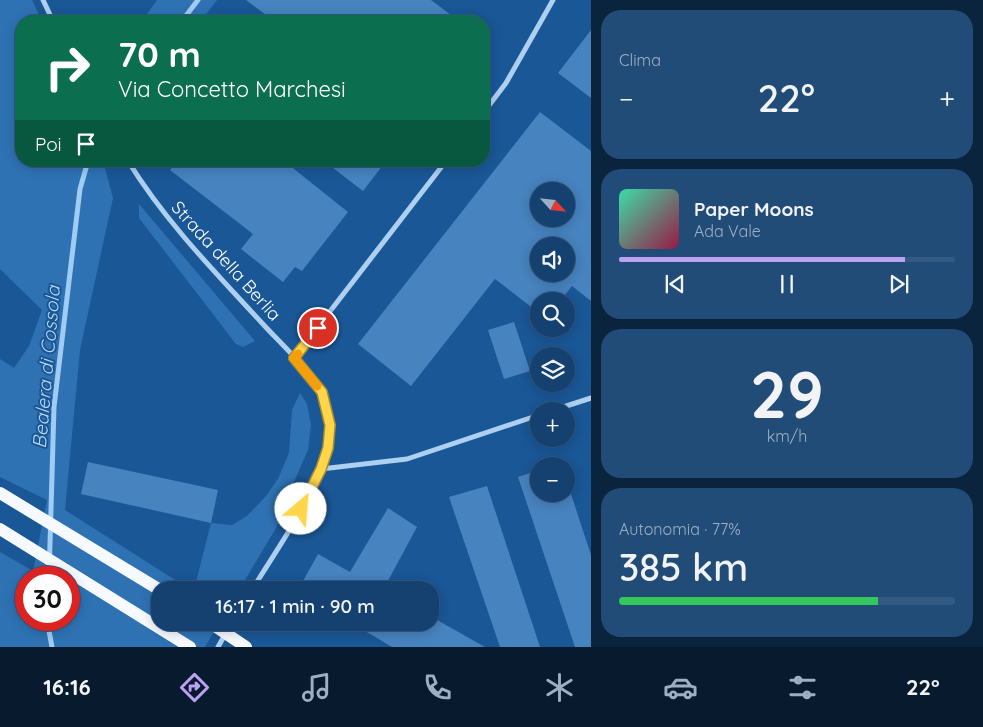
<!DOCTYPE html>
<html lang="it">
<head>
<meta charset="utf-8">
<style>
  :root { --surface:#144170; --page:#214c78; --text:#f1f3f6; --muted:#9dafc3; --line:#335a83; --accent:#bca0f2 }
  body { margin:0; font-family:Quicksand,sans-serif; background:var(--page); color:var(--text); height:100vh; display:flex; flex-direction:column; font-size:19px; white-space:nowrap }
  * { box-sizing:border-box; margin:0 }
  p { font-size:16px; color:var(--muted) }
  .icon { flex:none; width:28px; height:28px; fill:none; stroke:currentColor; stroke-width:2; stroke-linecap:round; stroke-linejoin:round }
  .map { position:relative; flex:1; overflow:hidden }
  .side { display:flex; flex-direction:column; gap:10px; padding:10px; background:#0b243e; width:392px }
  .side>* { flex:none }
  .hud { position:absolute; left:15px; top:15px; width:475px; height:152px; border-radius:20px; box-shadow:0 2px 12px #0003,0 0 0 1px var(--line); background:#0b6e4f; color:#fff; overflow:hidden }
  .needle { width:32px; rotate:117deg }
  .controls { position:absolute; left:530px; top:182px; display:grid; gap:10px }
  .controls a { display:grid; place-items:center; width:45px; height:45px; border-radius:50%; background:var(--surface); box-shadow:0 2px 12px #0003,0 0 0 1px var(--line); font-size:25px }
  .speed { position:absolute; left:15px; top:566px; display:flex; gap:10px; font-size:25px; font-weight:700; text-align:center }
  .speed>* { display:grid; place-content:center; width:65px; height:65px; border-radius:50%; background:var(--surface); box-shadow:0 2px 12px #0003,0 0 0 1px var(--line); line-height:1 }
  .speed .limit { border:8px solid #d22; background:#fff; color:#111 }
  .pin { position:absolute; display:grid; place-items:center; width:42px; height:42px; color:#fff; margin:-21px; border:2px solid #fff; border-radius:50%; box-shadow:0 1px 5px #0007 }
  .me { position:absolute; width:55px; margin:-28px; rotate:27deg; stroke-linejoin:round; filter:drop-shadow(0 0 4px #0008) }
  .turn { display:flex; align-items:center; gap:18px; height:105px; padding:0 20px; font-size:22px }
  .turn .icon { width:65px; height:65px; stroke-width:2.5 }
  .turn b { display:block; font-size:35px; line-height:42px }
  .then { display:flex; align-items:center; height:48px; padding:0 20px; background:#0003; gap:10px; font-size:19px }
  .big { font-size:38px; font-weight:600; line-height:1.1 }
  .side .widget { flex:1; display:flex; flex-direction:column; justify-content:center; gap:8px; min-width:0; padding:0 18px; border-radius:20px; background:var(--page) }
  .side .dial { align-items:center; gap:0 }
  .dial b { font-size:65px; line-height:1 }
  .song { display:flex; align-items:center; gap:15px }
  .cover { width:60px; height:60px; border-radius:8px; background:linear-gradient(135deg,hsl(160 70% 55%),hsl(340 70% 35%)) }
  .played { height:5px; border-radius:2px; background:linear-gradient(90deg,var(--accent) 85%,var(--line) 85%) }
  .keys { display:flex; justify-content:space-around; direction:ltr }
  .heat { display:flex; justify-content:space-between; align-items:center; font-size:28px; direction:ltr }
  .charge { height:8px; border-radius:4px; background:linear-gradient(90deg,#34c759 77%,var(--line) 0) }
  .trip { position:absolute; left:151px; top:581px; width:288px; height:50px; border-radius:20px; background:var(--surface); box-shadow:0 2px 12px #0003,0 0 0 1px var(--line); font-weight:600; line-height:50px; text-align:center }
  .tabs { display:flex; height:80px; justify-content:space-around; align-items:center; background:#081a2d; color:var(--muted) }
  .tabs .icon { width:35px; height:35px }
  .tabs .selected { color:var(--accent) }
  .tabs b { font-size:22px; color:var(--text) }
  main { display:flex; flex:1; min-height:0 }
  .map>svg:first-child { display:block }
  .green { fill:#2e72b4; fill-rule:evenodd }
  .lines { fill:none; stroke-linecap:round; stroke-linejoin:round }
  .stream { stroke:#a0cbf2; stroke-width:5 }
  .building { fill:#4783be; fill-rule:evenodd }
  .minor { stroke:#adcff0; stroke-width:5 }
  .primary { stroke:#f6faff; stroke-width:12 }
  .primary-bridge { stroke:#f6faff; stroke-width:12 }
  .route-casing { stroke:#a68a30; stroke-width:12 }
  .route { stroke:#ffd54a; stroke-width:9 }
  .slow { stroke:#f59e0b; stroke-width:9 }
  .labels { text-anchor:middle; stroke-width:4; stroke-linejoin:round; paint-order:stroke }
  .street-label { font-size:18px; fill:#fff; stroke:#1a5796 }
  .water-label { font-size:19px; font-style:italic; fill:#b9d9f7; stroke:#1a5796 }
</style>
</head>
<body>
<main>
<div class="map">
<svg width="591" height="647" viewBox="0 0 591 647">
  <rect width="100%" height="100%" fill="#1a5796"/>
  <path class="green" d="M 0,0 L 32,0 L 42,21 L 21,21 L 21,161 L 103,161 L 113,198 L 80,350 L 65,510 L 191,590 L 160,590 L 160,622 L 219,623 L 205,647 L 0,647 L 0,552 L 33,571 L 47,500 L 0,477 L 0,359 L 14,368 L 29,346 L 42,310 L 0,269 ZM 26,578 L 69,578 L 69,620 L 26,620 Z
    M 157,0 L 217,0 L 201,21 L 142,21 Z
    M 139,204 L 255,341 L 243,347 L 236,344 L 139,218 Z
    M 300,393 L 307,404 L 311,425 L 308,450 L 289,493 L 285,513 L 239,590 L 194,590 L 211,523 L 232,525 L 247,516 L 266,496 L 278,479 L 289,453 L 292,410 Z"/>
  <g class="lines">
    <path class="stream" d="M 182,21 L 198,0
      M 49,578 L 54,407 L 80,189 L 88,161
      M 47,620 L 52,647"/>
  </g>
  <path class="building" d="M 246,0 L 431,0 L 459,21 L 274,21 Z
    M 591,30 L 591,98 L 558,73 Z
    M 540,112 L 591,151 L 591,301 L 572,286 L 560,301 L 539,301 L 539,313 L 495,279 L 411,386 L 358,344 ZM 539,191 L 566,191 L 566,219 L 539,219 ZM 539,246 L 566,246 L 566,274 L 539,274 Z
    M 178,161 L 284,161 L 348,212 L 302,271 L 295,267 L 283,282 L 241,249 L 253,234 L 170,170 Z
    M 324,161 L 386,161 L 363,191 Z
    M 514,322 L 530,371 L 504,379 L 488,330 Z
    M 88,462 L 218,490 L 211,523 L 81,494 Z
    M 539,470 L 539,494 L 571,494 L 591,555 L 591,647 L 575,647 L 518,477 Z
    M 487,486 L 540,647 L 500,647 L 449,497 Z
    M 388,508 L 417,527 L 383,590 L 298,590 L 318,554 L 350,572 Z
    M 430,616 L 485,647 L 392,647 L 350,622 L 430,622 Z"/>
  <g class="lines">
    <path class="minor" d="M 43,0 L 53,21
      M 484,112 L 506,83 L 553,0
      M 128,161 C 165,221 214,271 261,322 C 281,344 305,365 321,391 C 329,404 331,435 327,450 C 317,494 276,550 252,590
      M 294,358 L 446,161
      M 551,411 L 591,398
      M 321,469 L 407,459 L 539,415
      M 218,647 L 232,622"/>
    <path class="primary" d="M 0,493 L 160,590
      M 0,529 L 190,647"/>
    <path class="primary-bridge" d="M 209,622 L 246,647"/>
  </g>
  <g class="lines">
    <g class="route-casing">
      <path id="route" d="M 301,509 L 321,469 L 328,448 L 330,425 L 322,392 L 294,358 L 318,328"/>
    </g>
    <use href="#route" class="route"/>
    <path class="slow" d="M 298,354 L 294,358 L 317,386"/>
  </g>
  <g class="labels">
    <g class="street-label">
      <text transform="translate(226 261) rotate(48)" y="6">Strada della Berlia</text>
    </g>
    <g class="water-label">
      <text transform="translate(46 367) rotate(-85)" y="7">Bealera di Cossola</text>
    </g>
  </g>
</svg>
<div class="controls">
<a><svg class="needle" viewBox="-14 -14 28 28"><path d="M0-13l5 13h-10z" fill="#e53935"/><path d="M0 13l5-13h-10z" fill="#9dafc3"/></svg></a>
<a><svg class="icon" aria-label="sound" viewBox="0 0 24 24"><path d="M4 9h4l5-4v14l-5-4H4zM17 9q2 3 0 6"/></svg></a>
<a><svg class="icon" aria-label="search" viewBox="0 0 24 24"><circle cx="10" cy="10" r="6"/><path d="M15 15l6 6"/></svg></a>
<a><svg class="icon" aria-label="layers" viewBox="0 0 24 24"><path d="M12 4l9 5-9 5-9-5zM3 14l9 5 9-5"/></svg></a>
<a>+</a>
<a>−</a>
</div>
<div class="speed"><div class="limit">30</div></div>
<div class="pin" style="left:318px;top:328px;background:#d93025"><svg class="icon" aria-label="arrive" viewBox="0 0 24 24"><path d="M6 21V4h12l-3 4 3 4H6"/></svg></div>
<svg class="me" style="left:301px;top:509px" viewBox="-20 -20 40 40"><circle r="19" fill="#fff"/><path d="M0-13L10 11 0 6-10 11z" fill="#ffd54a"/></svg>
<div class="trip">16:17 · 1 min · 90 m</div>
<div class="hud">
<div class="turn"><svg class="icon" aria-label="right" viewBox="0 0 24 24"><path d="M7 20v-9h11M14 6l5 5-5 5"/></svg><div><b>70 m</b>Via Concetto Marchesi</div></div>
<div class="then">Poi<svg class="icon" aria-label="arrive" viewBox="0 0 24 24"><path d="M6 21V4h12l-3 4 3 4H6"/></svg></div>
</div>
</div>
<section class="side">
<div class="widget"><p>Clima</p>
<div class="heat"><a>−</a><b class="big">22°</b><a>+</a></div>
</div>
<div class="widget">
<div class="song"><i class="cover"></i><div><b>Paper Moons</b><p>Ada Vale</p></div></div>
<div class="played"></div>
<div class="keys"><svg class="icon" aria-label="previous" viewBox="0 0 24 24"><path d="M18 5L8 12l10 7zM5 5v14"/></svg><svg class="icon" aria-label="pause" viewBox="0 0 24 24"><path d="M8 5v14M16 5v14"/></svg><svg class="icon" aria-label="next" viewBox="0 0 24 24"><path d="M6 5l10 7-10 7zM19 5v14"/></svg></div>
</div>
<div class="widget dial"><b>29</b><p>km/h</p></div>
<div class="widget"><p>Autonomia · 77%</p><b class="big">385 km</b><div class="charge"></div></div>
</section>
</main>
<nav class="tabs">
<b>16:16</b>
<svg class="icon selected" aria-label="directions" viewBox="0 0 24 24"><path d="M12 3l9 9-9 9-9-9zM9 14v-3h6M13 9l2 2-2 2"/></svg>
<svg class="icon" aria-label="music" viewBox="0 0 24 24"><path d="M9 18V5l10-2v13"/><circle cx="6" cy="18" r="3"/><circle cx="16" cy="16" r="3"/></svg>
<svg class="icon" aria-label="phone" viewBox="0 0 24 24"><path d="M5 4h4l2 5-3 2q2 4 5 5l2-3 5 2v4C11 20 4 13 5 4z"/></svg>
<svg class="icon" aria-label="climate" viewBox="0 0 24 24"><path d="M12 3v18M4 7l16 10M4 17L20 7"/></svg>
<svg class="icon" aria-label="car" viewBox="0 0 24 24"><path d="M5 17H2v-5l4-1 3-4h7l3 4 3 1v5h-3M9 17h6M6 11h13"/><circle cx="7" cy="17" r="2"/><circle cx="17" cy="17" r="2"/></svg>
<svg class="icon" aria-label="filters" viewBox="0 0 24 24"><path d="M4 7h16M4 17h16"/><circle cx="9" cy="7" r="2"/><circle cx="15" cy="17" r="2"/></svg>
<b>22°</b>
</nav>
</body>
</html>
